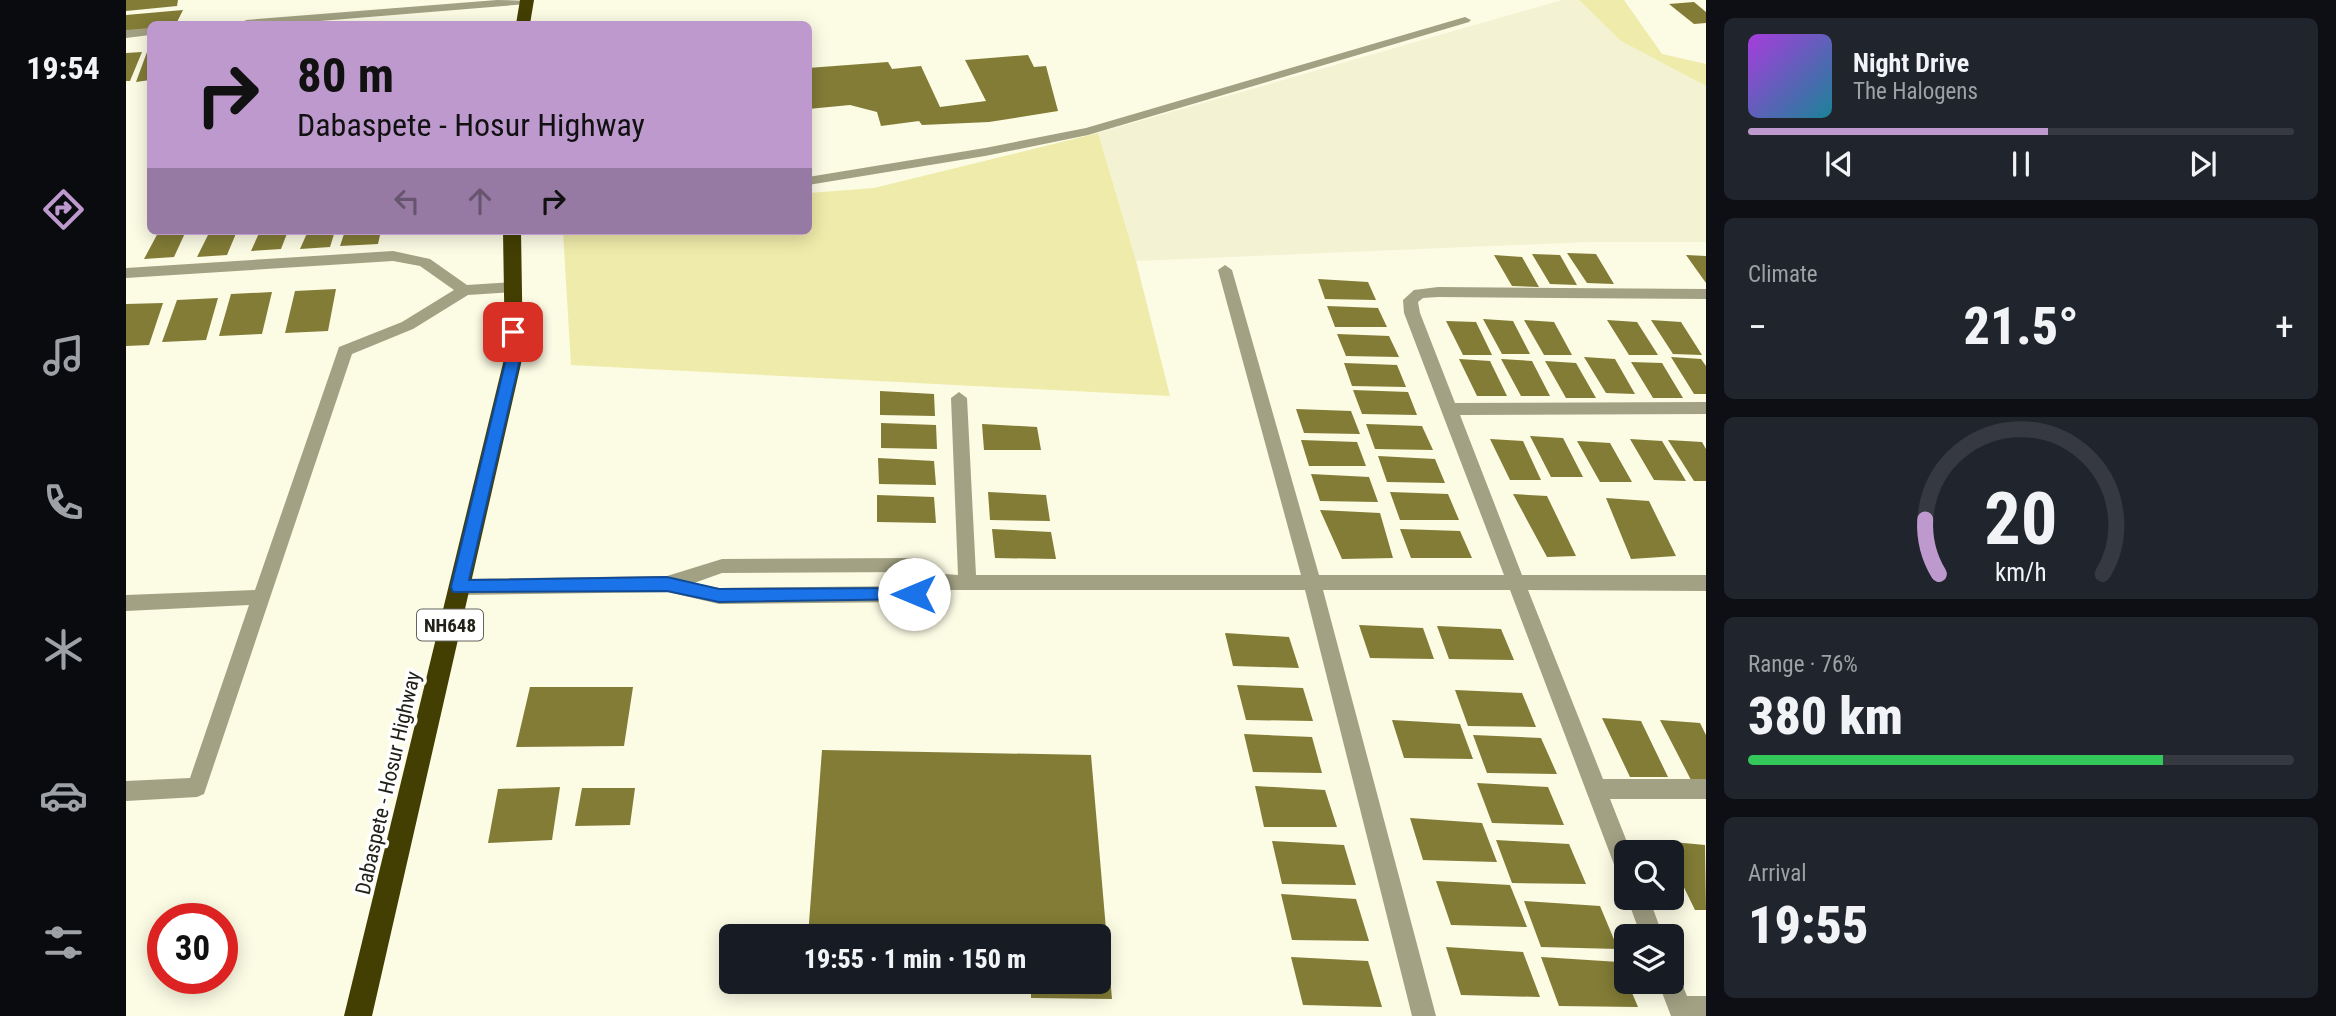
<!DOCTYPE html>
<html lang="en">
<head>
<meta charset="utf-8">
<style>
  :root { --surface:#171b24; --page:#20242c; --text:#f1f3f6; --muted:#9ea1a6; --line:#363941; --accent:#bd99ce }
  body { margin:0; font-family:"Roboto Condensed",sans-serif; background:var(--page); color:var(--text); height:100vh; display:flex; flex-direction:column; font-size:26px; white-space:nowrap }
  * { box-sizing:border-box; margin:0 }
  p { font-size:23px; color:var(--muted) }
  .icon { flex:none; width:38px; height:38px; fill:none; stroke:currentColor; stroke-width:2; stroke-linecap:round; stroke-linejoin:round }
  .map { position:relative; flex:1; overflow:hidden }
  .sheet { display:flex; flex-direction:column; gap:18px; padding:18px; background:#0d0f14; width:630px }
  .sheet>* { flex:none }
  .top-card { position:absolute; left:21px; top:21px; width:665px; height:214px; border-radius:10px; box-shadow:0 4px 18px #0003; background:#bd99ce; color:#111; overflow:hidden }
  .buttons { position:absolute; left:1488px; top:840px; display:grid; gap:14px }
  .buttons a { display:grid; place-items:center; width:70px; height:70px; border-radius:10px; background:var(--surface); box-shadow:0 4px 18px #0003; font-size:35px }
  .speed { position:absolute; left:21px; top:903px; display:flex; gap:14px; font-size:35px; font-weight:700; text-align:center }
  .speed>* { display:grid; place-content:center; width:91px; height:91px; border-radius:50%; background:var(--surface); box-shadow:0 4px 18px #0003; line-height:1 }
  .speed .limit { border:10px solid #d22; background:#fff; color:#111 }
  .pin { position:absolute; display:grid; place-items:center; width:60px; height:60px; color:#fff; margin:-30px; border-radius:14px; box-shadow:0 4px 10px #0006 }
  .me { position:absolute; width:77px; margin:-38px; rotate:270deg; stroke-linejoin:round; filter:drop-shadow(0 0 5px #0008) }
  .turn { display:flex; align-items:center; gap:24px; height:147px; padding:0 35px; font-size:32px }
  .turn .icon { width:91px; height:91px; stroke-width:2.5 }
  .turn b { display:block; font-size:49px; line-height:60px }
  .lanes { display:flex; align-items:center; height:66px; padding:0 35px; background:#0003; justify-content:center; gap:35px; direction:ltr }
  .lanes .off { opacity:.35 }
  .big { font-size:52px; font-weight:800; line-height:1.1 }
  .sheet .card { flex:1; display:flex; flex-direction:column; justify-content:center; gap:10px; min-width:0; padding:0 24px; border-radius:10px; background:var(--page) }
  .sheet .dial { align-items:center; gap:0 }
  .dial svg { height:182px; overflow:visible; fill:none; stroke:var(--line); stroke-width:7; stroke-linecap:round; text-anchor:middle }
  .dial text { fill:var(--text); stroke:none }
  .song { display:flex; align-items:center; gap:21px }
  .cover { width:84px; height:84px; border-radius:10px; background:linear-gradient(135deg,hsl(280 70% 55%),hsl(190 70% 35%)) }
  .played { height:7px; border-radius:4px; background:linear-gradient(90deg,var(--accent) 55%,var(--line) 55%) }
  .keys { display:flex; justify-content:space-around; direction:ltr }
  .heat { display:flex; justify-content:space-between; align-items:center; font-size:38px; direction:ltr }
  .charge { height:10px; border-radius:5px; background:linear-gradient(90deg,#34c759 76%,var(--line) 0) }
  .trip { position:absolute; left:593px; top:924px; width:392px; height:70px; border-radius:10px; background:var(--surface); box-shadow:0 4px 18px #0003; font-weight:800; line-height:70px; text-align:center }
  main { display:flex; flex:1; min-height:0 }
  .menu { display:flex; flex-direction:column; width:126px; justify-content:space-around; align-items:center; background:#090b0e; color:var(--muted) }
  .menu .icon { width:49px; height:49px }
  .menu .on { color:var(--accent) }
  .menu b { font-size:32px; color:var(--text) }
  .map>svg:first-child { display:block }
  .built { fill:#f3f2d3 }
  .green { fill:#efebaa }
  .building { fill:#827c36 }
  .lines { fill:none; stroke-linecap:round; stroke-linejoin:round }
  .minor { fill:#a3a183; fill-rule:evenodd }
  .highway { fill:#433f03; fill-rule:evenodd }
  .route { fill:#1a73e8; stroke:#114b97; stroke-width:2 }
  .labels { text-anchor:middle; stroke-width:7; stroke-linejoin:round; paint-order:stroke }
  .shield { fill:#fff; stroke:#64645e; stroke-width:2 }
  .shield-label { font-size:19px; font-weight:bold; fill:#222119 }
  .street-label { font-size:21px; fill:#222119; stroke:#fff }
</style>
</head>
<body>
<main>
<nav class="menu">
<b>19:54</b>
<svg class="icon on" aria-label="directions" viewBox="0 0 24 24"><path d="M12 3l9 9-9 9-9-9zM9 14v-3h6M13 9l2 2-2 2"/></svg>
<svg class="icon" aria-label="music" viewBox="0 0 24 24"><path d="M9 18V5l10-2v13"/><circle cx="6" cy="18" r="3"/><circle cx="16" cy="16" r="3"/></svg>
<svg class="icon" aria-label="phone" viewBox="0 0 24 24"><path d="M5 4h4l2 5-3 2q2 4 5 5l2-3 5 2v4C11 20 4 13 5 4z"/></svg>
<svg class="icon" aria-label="climate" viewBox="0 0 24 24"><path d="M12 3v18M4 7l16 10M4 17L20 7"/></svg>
<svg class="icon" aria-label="car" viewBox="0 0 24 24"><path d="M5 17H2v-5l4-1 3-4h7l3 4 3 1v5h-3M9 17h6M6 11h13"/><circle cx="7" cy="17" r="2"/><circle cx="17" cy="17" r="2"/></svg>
<svg class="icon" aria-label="filters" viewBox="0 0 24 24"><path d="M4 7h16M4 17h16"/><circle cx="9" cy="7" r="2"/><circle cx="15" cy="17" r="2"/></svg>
</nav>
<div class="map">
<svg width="1580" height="1016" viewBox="0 0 1580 1016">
  <rect width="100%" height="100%" fill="#fcfbe4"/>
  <path class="built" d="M 1436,0 L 1453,0 L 1495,41 L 1580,86 L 1580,242 L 1461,242 L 1010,261 L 972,133 Z"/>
  <path class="green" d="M 1453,0 L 1498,0 L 1536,54 L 1580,64 L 1580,86 L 1495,41 Z
    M 972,133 L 1010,261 L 1044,396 L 445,365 L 437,231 L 682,231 L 683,193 L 748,188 Z"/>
  <path class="building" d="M 0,0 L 52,0 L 51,6 L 0,11 Z
    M 1568,2 L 1580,12 L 1580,23 L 1568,24 L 1543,4 Z
    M 57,10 L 50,24 L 24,24 L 24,31 L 0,33 L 0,15 Z
    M 24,51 L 24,80 L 10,82 L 21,52 Z
    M 16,52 L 4,81 L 0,81 L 0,53 Z
    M 902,55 L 908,67 L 920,66 L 932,111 L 863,122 L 796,125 L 793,121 L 755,126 L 751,112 L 724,105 L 682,109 L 682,68 L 762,62 L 766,69 L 795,66 L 814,107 L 860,101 L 839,60 Z
    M 33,231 L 60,231 L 48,257 L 18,259 Z
    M 84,231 L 111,231 L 101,255 L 71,257 Z
    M 134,231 L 162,231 L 155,249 L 125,251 Z
    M 182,231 L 209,231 L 204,247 L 174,249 Z
    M 219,231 L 255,231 L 252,244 L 214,246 Z
    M 1441,253 L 1470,254 L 1488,284 L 1461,283 Z
    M 1406,254 L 1434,255 L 1451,285 L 1424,284 Z
    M 1368,255 L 1396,257 L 1413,287 L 1386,286 Z
    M 1560,255 L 1580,256 L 1580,283 Z
    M 1192,279 L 1242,282 L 1250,300 L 1199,299 Z
    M 210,289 L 202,331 L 159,333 L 169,291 Z
    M 146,292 L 136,334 L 93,336 L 105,294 Z
    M 92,298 L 80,340 L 36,342 L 51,300 Z
    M 37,303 L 23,345 L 0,346 L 0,304 Z
    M 1201,306 L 1252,308 L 1261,327 L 1209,327 Z
    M 1357,319 L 1387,321 L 1404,354 L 1376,354 Z
    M 1398,320 L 1428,322 L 1446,355 L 1418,355 Z
    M 1481,320 L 1511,322 L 1532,355 L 1503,355 Z
    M 1525,320 L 1555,322 L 1576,355 L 1547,354 Z
    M 1320,321 L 1350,322 L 1366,355 L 1337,355 Z
    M 1211,334 L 1263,336 L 1273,357 L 1220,356 Z
    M 1458,357 L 1489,359 L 1509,394 L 1480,393 Z
    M 1545,357 L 1575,359 L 1580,366 L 1580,394 L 1568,394 Z
    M 1333,359 L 1364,361 L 1381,396 L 1351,396 Z
    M 1375,359 L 1406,361 L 1424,396 L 1395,396 Z
    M 1419,361 L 1450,363 L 1470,398 L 1440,398 Z
    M 1505,362 L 1536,363 L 1557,398 L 1527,398 Z
    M 1218,363 L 1271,365 L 1280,387 L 1226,386 Z
    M 1227,390 L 1282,392 L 1291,415 L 1236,414 Z
    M 754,391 L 808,394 L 809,416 L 754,415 Z
    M 1170,409 L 1225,411 L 1234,434 L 1178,433 Z
    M 755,423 L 810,425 L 811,449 L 755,448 Z
    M 856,424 L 911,427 L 915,450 L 858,450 Z
    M 1240,424 L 1296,426 L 1307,450 L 1249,449 Z
    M 1404,436 L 1437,438 L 1457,477 L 1425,477 Z
    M 1364,439 L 1397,441 L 1415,480 L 1384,480 Z
    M 1504,439 L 1536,441 L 1560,481 L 1528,480 Z
    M 1175,440 L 1231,442 L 1240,466 L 1183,466 Z
    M 1542,440 L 1576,442 L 1580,449 L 1580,481 L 1568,481 Z
    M 1451,441 L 1484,443 L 1506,482 L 1474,482 Z
    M 1252,456 L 1309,459 L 1319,483 L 1261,482 Z
    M 752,458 L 808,461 L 810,485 L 753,484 Z
    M 1185,474 L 1243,477 L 1252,502 L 1194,501 Z
    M 862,492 L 920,495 L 924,521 L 864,520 Z
    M 1264,492 L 1322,494 L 1333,520 L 1274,520 Z
    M 1387,494 L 1421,496 L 1450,556 L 1421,557 Z
    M 751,495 L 808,497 L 810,523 L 751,522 Z
    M 1480,498 L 1523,501 L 1550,556 L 1505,559 Z
    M 1194,510 L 1254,513 L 1267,558 L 1216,559 Z
    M 866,529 L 925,532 L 930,559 L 869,558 Z
    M 1274,529 L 1334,531 L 1346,558 L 1285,558 Z
    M 1233,625 L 1297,628 L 1308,659 L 1244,658 Z
    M 1311,626 L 1375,629 L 1388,660 L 1323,659 Z
    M 1099,633 L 1163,637 L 1173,668 L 1107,666 Z
    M 1111,685 L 1177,688 L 1187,721 L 1120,720 Z
    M 404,687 L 507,687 L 498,746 L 390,747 Z
    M 1329,690 L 1396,693 L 1410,727 L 1342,726 Z
    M 1476,718 L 1515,721 L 1542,777 L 1504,777 Z
    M 1266,720 L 1334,724 L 1347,759 L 1278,758 Z
    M 1534,720 L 1574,723 L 1580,735 L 1580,780 L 1565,780 Z
    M 1118,734 L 1186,737 L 1196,773 L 1127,772 Z
    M 1347,735 L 1415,738 L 1431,774 L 1361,773 Z
    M 696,750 L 965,755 L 986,999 L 905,998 L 905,982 L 973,982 L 973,936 L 682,936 Z
    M 1351,783 L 1422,787 L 1438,825 L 1366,823 Z
    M 1129,786 L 1199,790 L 1211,827 L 1138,827 Z
    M 434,787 L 426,840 L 362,843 L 372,789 Z
    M 456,788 L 509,788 L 504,825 L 449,826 Z
    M 1284,818 L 1356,823 L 1371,862 L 1297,860 Z
    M 1370,840 L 1443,844 L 1460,884 L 1386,883 Z
    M 1146,841 L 1218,845 L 1230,885 L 1156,884 Z
    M 1536,841 L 1579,845 L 1580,910 L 1569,910 L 1545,861 L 1545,852 L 1541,852 Z
    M 1310,881 L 1384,885 L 1401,927 L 1325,925 Z
    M 1155,894 L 1230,899 L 1243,941 L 1166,940 Z
    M 1398,901 L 1474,906 L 1492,949 L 1415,947 Z
    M 1320,947 L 1397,952 L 1414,997 L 1335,995 Z
    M 1165,957 L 1242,961 L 1256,1007 L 1177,1005 Z
    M 1415,957 L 1493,962 L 1512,1007 L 1433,1006 Z"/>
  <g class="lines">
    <path class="minor" d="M 371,0 L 407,1 L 401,4 L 157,24 L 114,24 L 120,20 Z
      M 1339,17 L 1345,20 L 1343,22 L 962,135 L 859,156 L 682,185 L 682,177 L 859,148 L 960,128 Z
      M 24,28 L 24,35 L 0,38 L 0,30 Z
      M 267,251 L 304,259 L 341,285 L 387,282 L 394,287 L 387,292 L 342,295 L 287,329 L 226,354 L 78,794 L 71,797 L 0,801 L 0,781 L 64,778 L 123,605 L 0,611 L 0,595 L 129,590 L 213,347 L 276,322 L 328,290 L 294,266 L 267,261 L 0,278 L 0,268 Z
      M 1099,265 L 1106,270 L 1193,575 L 1378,575 L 1278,313 L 1277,300 L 1288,290 L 1312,287 L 1580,289 L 1580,299 L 1312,297 L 1297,298 L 1292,302 L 1294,313 L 1329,403 L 1580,402 L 1580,414 L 1334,415 L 1396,575 L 1580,575 L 1580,591 L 1402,590 L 1477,779 L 1580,779 L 1580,799 L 1484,799 L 1505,852 L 1500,852 L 1500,877 L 1492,874 L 1489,867 L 1384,590 L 1197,590 L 1310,1016 L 1286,1016 L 1179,590 L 817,590 L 788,602 L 593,604 L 542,592 L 333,595 L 326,592 L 324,587 L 326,582 L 333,579 L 541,576 L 596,559 L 790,558 L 819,574 L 832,575 L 825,398 L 833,392 L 841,398 L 850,575 L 1175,575 L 1092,270 ZM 787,572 L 800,581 L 787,586 L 593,588 L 568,583 L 596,573 Z
      M 1501,898 L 1523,898 L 1537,936 L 1515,936 Z
      M 1545,971 L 1552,974 L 1561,996 L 1580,996 L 1580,1016 L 1545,1016 L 1532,982 L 1545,982 Z"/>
    <path class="highway" d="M 394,0 L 408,0 L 404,24 L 390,24 Z
      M 377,231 L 395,231 L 397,355 L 246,1016 L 218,1016 L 379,355 Z"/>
  </g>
  <path class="route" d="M 387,327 L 394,332 L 395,355 L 343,580 L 541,577 L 593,589 L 788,588 L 794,590 L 796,594 L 794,599 L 593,602 L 541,591 L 327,592 L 325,587 L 381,355 L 380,332 Z"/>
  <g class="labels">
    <rect class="shield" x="291" y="609.5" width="66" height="31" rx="5"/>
    <g class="shield-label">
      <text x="324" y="632">NH648</text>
    </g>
    <g class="street-label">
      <text transform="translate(262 783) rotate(-77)" y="7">Dabaspete - Hosur Highway</text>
    </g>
  </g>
</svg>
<div class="buttons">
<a><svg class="icon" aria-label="search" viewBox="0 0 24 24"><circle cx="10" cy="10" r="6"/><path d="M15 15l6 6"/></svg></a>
<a><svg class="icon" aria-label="layers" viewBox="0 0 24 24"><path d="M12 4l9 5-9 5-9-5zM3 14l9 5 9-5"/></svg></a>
</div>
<div class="speed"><div class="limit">30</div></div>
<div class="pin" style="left:387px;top:332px;background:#d93025"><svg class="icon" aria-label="arrive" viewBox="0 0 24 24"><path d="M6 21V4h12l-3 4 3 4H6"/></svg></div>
<svg class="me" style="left:788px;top:594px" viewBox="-20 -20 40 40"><circle r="19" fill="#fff"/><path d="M0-13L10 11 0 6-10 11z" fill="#1a73e8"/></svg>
<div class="trip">19:55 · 1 min · 150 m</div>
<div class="top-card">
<div class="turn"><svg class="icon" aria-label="right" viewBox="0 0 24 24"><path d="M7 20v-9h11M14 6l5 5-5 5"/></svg><div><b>80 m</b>Dabaspete - Hosur Highway</div></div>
<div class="lanes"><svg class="icon off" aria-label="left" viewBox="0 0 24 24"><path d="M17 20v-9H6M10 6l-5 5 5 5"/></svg><svg class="icon off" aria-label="ahead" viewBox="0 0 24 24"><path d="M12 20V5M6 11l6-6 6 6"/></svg><svg class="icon" aria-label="right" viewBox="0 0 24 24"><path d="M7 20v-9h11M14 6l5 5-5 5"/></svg></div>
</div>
</div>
<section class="sheet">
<div class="card">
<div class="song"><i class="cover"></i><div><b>Night Drive</b><p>The Halogens</p></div></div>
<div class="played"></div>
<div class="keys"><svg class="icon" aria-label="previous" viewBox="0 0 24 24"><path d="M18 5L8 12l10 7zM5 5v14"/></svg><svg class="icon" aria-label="pause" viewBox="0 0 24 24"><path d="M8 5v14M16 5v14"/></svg><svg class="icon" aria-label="next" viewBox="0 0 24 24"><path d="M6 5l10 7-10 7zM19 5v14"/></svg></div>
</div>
<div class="card"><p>Climate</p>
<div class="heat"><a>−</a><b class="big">21.5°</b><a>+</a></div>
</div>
<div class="card dial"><svg viewBox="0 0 100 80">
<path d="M14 69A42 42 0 1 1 86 69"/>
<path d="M14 69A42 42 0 0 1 8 45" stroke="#bd99ce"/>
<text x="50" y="56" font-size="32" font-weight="700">20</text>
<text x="50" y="72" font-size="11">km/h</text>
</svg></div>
<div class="card"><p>Range · 76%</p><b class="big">380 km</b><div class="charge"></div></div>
<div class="card"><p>Arrival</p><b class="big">19:55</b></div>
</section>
</main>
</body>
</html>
